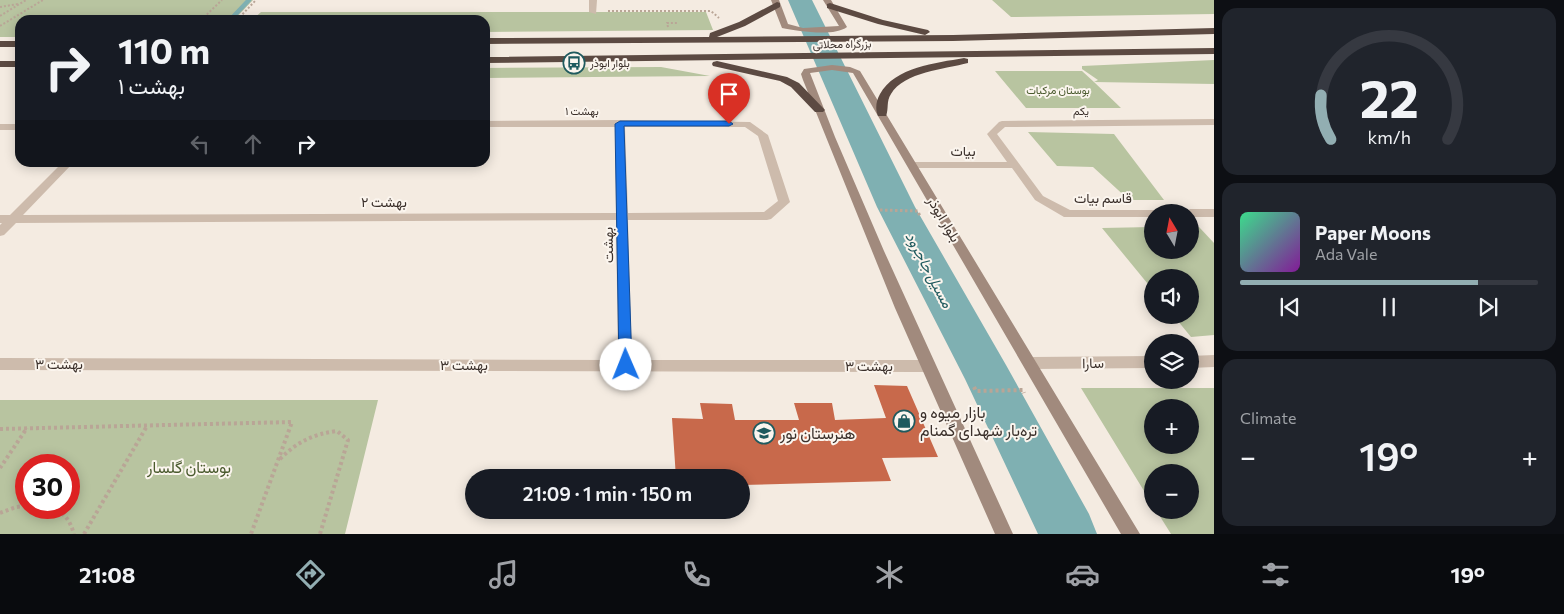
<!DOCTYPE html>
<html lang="en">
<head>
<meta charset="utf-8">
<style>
  :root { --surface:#171b24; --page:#20242c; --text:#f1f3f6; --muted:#9ea1a6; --line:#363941; --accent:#92aeb2 }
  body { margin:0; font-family:Commissioner,Vazirmatn,sans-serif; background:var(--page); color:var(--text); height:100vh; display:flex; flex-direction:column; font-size:19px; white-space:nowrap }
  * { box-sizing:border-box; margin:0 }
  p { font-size:16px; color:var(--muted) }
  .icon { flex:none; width:28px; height:28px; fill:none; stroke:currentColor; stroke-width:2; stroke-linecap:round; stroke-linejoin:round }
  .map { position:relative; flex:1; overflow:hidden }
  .details { display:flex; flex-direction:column; gap:8px; padding:8px; background:#0d0f14; width:350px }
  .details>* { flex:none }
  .banner { position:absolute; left:15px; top:15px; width:475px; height:152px; border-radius:15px; box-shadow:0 2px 12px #0003; background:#171b24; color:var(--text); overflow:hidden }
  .needle { width:32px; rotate:350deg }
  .buttons { position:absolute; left:1144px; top:204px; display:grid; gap:10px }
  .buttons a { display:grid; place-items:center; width:55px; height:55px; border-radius:50%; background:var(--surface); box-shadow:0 2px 12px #0003; font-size:25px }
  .speed { position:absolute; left:15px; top:454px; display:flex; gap:10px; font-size:25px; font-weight:700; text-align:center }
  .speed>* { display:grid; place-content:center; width:65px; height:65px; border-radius:50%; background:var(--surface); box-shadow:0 2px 12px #0003; line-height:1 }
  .speed .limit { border:8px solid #d22; background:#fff; color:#111 }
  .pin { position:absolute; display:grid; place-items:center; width:42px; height:42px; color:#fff; margin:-51px -21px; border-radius:50% 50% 50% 0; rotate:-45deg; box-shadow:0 0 5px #0007 }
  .pin .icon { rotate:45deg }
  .me { position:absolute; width:55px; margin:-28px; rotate:359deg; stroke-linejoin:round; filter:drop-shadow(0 0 4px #0008) }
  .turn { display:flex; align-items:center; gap:18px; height:105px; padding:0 20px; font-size:22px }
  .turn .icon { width:65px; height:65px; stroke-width:2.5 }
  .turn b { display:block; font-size:35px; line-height:42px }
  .lanes { display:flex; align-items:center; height:48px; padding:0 20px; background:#0003; justify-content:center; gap:25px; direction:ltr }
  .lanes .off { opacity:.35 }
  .big { font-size:38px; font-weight:600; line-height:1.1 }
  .details .tile { flex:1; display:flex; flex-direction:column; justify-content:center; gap:8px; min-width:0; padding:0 18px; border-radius:15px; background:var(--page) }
  .details .dial { align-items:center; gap:0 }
  .dial svg { height:130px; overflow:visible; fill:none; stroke:var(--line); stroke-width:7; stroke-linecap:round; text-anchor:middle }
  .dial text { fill:var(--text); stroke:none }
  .song { display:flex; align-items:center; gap:15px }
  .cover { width:60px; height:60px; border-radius:8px; background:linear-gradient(135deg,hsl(150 70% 55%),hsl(290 70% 35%)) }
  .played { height:5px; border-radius:2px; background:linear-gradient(90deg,var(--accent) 80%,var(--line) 80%) }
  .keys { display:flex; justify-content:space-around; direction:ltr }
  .heat { display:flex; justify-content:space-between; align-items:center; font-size:28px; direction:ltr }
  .trip { position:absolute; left:465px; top:469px; width:285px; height:50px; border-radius:25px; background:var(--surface); box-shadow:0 2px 12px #0003; font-weight:600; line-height:50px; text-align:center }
  .tabs { display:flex; height:80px; justify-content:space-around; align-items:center; background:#090b0e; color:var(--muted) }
  .tabs .icon { width:35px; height:35px }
  .tabs .on { color:var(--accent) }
  .tabs b { font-size:22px; color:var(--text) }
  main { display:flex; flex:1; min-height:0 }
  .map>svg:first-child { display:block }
  .green { fill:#b8c4a0; fill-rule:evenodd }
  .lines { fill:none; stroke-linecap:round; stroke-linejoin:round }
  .stream { stroke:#7fb0b2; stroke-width:4.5 }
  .river { fill:#7fb0b2; fill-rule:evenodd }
  .building { fill:#c8694b }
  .path-far2 { stroke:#b9a596; stroke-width:2; stroke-dasharray:2 2; stroke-linecap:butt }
  .path-far1 { stroke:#b9a596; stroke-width:3; stroke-dasharray:2.5 2.5; stroke-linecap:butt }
  .path { stroke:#b9a596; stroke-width:4; stroke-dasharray:3 3; stroke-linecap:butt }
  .street { fill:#cdbbac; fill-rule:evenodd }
  .secondary { fill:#a18a7d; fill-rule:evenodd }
  .highway { fill:#5c4a42; fill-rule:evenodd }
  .route { fill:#1a73e8; stroke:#114b97 }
  .labels { text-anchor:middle; stroke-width:4; stroke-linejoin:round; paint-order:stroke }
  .far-street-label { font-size:11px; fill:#3b302b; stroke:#fbf5ee }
  .far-poi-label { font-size:11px; fill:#3b302b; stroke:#fbf5ee; text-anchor:start }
  .far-park-label { font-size:11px; fill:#4a5a2e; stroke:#fbf5ee }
  .street-label { font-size:14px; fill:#3b302b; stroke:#fbf5ee }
  .water-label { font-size:15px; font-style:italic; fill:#1f5a5e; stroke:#fbf5ee }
  .near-poi-label { font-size:16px; fill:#3b302b; stroke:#fbf5ee; text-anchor:start }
  .near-park-label { font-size:16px; fill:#4a5a2e; stroke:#fbf5ee }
</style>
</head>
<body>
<main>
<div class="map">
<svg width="1214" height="534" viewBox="0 0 1214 534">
  <rect width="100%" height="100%" fill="#f4ebe1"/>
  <path class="green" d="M 0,0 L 253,0 L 234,20 L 20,20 L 20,37 L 0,37 Z
    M 992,0 L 1214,0 L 1214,14 L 1011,17 Z
    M 261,12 L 706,12 L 713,30 L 485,32 L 485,20 L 252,20 Z
    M 1214,60 L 1214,84 L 1094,82 L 1121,108 L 1026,108 L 995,71 L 1082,71 L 1094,82 L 1098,80 L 1082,69 L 1082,66 Z
    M 661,67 L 710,76 L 485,78 L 485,68 Z
    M 1028,132 L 1114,134 L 1164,200 L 1129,200 L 1093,167 L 1057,166 Z
    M 1152,227 L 1152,250 L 1190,250 L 1190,227 L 1199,227 L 1214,243 L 1214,335 L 1191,337 L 1173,315 L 1190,315 L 1190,278 L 1152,278 L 1152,289 L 1102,228 Z
    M 1081,388 L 1214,388 L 1214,534 L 1171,534 L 1156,510 L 1190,510 L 1190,472 L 1152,472 L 1152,504 ZM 1152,408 L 1190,408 L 1190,445 L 1152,445 Z
    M 0,400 L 378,400 L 345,534 L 0,534 ZM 26,465 L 69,465 L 69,508 L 26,508 Z"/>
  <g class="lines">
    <path class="stream" d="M 230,20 L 249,0"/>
    <path class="river" d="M 788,0 L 812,0 L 915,207 L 1006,365 L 1089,514 L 1097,534 L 1038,534 L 965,379 L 877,207 Z"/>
  </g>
  <path class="building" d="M 874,385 L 907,386 L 938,457 L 882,458 L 891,481 L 741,485 L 741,478 L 676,478 L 672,418 L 703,419 L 700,403 L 732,404 L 735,420 L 799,420 L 794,403 L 832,403 L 835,420 L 886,418 Z"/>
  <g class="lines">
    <path class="path-far2" d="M 0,7 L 18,4
      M 608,11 L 711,11 L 719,18
      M 0,16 L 26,0
      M 201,20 L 222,0
      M 237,20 L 256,0
      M 0,26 L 43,0
      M 668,27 L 667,23 L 677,23"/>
    <path class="path-far1" d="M 880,210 L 918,211 L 920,217"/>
    <path class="path" d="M 974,387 L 976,391 L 1023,390 L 1024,393
      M 0,429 L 292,422 L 251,534
      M 280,459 C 297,442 313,434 337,431 L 348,440 L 320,534
      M 0,468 L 27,428
      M 51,508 C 65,512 70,521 74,534
      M 0,513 L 16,507 L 26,506
      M 84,534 L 147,426"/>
    <path class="street" d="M 589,0 L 597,0 L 596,14 L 589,12 Z
      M 1214,119 L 1214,125 L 1005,127 L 997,134 L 1043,196 L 1070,210 L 1156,210 L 1157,212 L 1152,212 L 1152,217 L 1064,217 L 1035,200 L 1012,168 L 912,168 L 907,165 L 912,162 L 1007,162 L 987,134 L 999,122 L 1002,121 Z
      M 620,120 L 750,122 L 768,135 L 790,202 L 771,219 L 767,220 L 628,220 L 632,360 L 928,360 L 933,362 L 935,366 L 933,370 L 928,372 L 0,370 L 0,358 L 618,360 L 616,220 L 16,223 L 4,235 L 0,236 L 0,225 L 2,223 L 0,223 L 0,215 L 10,215 L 63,162 L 74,162 L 23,215 L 616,213 L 615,127 L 485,127 L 485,121 ZM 625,127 L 745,127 L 758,136 L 778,201 L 764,212 L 628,213 Z
      M 0,124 L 20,124 L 20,130 L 0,130 Z
      M 1190,209 L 1214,209 L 1214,217 L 1190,217 L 1190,212 L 1185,212 Z
      M 1214,355 L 1214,367 L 1190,368 L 1190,356 Z
      M 1152,356 L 1152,368 L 1033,369 L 1028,367 L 1026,363 L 1028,359 L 1033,357 Z"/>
    <path class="secondary" d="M 771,0 L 779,0 L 788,24 L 803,28 L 839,26 L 823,0 L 831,0 L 847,27 C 834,37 798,31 782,28 Z
      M 832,65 L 850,67 L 860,71 L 1140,534 L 1121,534 L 853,73 L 832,70 L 810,73 L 835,137 L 884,251 L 1013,534 L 995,534 L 895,308 L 803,80 L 801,74 L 804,69 Z"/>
    <path class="highway" d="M 777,2 L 780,3 L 780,7 L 745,26 L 717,37 L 953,35 L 1214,28 L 1214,34 L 953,41 L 485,44 L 485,38 L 709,37 L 710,33 L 739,22 Z
      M 830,3 L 883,20 L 928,30 L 930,32 L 925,35 L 878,24 L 827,8 L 827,4 Z
      M 0,41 L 20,41 L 20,47 L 0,47 Z
      M 1214,48 L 1214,54 L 485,63 L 485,57 Z
      M 964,58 L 968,59 L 968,63 C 945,69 904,72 891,94 C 886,101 889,109 886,116 L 878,116 C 875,109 876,101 880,94 C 895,67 936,63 964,58 Z
      M 0,61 L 20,61 L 20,67 L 0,67 Z
      M 717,61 L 787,77 L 799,83 L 825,110 L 823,112 L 815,112 L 791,87 L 780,81 L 713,66 L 712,64 L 713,62 Z"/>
  </g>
  <path class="route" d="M 620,121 L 729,121 L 733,124 L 729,126 L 624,126 L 632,365 L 630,369 L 626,371 L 621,369 L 619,365 L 615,124 Z"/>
  <defs>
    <g id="bus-ring" transform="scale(1.125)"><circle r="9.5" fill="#fbf5ee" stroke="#1f5a5e" stroke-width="1.5"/><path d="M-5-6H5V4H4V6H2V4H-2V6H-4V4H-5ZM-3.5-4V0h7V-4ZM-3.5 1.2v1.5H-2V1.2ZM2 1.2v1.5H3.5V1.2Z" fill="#1f5a5e"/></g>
    <g id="shop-ring" transform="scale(1.125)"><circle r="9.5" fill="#fbf5ee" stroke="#1f5a5e" stroke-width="1.5"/><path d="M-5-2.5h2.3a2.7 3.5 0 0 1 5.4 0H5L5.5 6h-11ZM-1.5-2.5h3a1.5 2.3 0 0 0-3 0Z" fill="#1f5a5e"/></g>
    <g id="school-ring" transform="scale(1.125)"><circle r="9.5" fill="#fbf5ee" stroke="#1f5a5e" stroke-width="1.5"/><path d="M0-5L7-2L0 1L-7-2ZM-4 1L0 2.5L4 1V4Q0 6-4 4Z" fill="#1f5a5e"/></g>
  </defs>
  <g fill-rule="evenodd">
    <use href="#bus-ring" x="574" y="63"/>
    <use href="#shop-ring" x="904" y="421"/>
    <use href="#school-ring" x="764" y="433"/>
  </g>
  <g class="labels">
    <g class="far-street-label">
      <text transform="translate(842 44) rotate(-1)" y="4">بزرگراه محلاتی</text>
      <text x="582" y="115">بهشت ۱</text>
      <text x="1081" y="115">یکم</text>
    </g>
    <g class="far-poi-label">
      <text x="590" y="67">بلوار ابوذر</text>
    </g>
    <g class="far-park-label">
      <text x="1058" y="94">بوستان مرکبات</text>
    </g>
    <g class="street-label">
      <text x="963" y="156">بیات</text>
      <text x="1103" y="203">قاسم بیات</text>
      <text x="384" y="207">بهشت ۲</text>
      <text transform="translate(944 219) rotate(59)" y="5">بلوار ابوذر</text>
      <text transform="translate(608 245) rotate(-91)" y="5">بهشت</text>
      <text transform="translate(1093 363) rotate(-1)" y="5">سارا</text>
      <text x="59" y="369">بهشت ۳</text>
      <text x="464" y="370">بهشت ۳</text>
      <text x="869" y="371">بهشت ۳</text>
    </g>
    <g class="water-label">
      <text transform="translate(929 270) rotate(62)" y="5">مسیل جاجرود</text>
    </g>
    <g class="near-poi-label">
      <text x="920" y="418">بازار میوه و<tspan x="920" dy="18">تره‌بار شهدای گمنام</tspan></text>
      <text x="780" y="439">هنرستان نور</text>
    </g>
    <g class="near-park-label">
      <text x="189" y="473">بوستان گلسار</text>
    </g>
  </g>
</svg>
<div class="buttons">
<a><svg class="needle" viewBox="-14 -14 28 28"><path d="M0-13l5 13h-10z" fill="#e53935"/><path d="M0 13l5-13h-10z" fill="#9ea1a6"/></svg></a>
<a><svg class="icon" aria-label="sound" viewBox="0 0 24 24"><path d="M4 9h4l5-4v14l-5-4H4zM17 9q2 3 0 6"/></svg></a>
<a><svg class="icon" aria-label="layers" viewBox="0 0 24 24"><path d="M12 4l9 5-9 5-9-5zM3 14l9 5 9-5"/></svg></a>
<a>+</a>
<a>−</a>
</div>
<div class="speed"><div class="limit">30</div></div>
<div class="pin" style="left:729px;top:124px;background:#d93025"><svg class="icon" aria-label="arrive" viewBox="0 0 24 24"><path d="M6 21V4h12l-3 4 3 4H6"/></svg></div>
<svg class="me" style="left:626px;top:365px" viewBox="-20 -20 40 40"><circle r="19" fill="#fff"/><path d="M0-13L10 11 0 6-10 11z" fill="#1a73e8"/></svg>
<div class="trip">21:09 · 1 min · 150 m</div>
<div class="banner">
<div class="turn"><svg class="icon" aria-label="right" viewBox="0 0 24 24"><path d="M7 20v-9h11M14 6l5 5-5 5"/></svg><div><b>110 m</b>بهشت ۱</div></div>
<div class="lanes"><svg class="icon off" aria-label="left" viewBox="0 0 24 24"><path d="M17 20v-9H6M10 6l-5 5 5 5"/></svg><svg class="icon off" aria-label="ahead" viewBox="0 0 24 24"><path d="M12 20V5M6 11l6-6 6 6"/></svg><svg class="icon" aria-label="right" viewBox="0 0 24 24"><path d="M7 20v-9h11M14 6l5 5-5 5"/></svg></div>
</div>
</div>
<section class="details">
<div class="tile dial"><svg viewBox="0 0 100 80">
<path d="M14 69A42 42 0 1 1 86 69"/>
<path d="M14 69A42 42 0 0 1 8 42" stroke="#92aeb2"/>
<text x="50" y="56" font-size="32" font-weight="700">22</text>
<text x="50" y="72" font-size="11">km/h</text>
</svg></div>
<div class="tile">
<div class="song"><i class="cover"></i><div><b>Paper Moons</b><p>Ada Vale</p></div></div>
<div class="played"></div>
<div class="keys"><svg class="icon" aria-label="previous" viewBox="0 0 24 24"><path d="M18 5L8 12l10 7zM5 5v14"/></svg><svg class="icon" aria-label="pause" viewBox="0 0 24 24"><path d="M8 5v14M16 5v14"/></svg><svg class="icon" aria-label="next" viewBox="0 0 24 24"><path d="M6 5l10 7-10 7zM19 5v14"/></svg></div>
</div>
<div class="tile"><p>Climate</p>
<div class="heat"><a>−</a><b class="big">19°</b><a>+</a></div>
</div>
</section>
</main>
<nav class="tabs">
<b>21:08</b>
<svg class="icon on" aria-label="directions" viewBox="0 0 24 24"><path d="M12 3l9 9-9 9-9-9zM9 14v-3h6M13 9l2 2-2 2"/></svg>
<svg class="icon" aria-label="music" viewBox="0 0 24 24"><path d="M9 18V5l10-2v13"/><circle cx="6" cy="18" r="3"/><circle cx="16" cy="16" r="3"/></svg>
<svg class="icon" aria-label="phone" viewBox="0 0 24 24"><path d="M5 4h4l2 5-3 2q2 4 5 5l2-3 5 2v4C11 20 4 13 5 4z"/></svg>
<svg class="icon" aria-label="climate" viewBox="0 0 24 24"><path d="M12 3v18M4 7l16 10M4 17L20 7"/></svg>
<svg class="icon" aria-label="car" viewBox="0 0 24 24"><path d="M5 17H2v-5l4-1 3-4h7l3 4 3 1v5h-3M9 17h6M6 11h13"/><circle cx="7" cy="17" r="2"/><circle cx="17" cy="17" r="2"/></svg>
<svg class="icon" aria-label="filters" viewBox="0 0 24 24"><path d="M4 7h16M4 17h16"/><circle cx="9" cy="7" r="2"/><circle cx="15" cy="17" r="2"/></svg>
<b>19°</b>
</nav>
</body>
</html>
